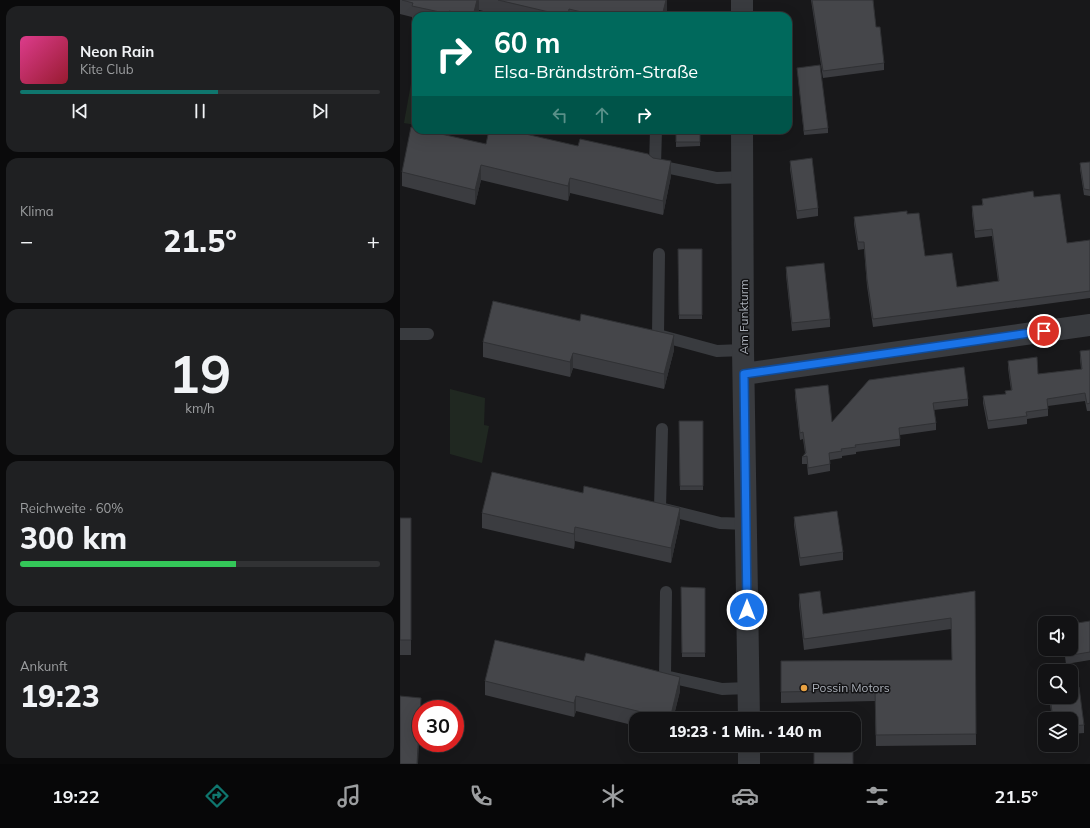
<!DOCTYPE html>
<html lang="de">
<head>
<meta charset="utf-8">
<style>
  :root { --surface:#121214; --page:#1f2022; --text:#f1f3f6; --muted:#9c9ea0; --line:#313234; --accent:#0f766e }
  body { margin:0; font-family:Mulish,sans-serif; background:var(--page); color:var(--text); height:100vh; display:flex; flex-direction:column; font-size:15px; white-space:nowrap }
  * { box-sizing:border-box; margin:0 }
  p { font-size:13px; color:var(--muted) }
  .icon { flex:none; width:22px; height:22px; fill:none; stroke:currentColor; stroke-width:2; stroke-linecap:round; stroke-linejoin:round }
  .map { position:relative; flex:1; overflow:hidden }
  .panel { display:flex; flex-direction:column; gap:6px; padding:6px; background:#0a0a0b; width:400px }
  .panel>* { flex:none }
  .banner { position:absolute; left:12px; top:12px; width:380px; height:122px; border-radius:12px; box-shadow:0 4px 16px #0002,0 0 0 1px var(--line); background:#00695c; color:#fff; overflow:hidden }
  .controls { position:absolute; left:638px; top:616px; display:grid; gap:8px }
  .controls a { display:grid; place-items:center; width:40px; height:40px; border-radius:8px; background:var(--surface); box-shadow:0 4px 16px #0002,0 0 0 1px var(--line); font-size:20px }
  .speed { position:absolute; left:12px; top:700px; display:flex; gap:8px; font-size:20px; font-weight:700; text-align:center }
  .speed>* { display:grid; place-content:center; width:52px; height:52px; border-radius:50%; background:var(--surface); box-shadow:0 4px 16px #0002,0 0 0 1px var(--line); line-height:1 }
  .speed .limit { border:6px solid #d22; background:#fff; color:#111 }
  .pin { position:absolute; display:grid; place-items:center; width:34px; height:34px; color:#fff; margin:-17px; border:2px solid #fff; border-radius:50%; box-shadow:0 1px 4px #0007 }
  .me { position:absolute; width:44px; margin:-22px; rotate:0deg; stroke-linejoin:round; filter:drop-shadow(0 0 3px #0008) }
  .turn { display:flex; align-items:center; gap:14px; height:84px; padding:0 16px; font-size:18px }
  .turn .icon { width:52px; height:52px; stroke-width:2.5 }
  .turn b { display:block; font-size:28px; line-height:34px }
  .lanes { display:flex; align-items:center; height:38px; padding:0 16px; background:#0003; justify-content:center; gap:20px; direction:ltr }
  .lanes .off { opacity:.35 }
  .big { font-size:30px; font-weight:800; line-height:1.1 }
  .panel .card { flex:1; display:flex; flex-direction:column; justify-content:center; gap:6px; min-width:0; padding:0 14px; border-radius:12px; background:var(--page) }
  .panel .dial { align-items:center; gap:0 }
  .dial b { font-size:52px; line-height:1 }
  .song { display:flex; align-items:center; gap:12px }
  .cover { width:48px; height:48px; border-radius:6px; background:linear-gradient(135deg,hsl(330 70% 55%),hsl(350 70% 35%)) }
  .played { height:4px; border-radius:2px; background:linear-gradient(90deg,var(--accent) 55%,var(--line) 55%) }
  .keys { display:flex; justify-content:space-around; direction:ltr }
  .heat { display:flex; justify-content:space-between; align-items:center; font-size:22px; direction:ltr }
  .charge { height:6px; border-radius:3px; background:linear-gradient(90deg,#34c759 60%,var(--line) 0) }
  .trip { position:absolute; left:229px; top:712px; width:232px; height:40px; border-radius:12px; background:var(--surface); box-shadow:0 4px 16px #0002,0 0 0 1px var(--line); font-weight:800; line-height:40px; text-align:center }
  .tabs { display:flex; height:64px; justify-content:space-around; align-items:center; background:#070708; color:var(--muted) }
  .tabs .icon { width:28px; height:28px }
  .tabs .active { color:var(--accent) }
  .tabs b { font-size:18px; color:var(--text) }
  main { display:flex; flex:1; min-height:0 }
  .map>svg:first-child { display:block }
  .green { fill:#202821 }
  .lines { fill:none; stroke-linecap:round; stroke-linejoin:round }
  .lane { stroke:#393b3f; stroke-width:12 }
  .street { stroke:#393b3f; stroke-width:22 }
  .wall { fill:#3b3c40 }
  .shaded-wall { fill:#303134 }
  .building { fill:#45464a; stroke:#303134 }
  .route-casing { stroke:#114b97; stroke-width:10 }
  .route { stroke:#1a73e8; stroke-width:7 }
  .poi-dot { fill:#e8a142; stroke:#131315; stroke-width:1.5 }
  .labels { text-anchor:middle; stroke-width:3; stroke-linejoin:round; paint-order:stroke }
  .street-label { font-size:12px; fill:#abb0b9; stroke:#131315 }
  .poi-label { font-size:12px; fill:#abb0b9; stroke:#131315; text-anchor:start }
</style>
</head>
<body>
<main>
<section class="panel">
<div class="card">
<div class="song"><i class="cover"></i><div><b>Neon Rain</b><p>Kite Club</p></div></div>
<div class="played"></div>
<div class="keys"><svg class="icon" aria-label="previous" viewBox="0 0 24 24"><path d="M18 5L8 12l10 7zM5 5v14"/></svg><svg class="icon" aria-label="pause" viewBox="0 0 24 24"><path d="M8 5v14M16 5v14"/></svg><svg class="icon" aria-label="next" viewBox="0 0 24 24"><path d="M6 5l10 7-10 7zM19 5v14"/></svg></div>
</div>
<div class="card"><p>Klima</p>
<div class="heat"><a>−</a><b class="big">21.5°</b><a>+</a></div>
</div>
<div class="card dial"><b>19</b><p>km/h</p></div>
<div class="card"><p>Reichweite · 60%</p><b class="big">300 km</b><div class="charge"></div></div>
<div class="card"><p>Ankunft</p><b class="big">19:23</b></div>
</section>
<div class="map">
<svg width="690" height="764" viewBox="0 0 690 764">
  <rect width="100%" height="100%" fill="#18181a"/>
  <path class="green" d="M 13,72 L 16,73 L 16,125 L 4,123 Z
    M 50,389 L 85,398 L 84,425 L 89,426 L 82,463 L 50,454 Z"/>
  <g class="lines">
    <path class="lane" d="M 256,130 L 255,165 L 317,178 L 343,177
      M 259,254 L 258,335 L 317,351 L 343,350
      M 0,334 L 28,334
      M 262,429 L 260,508 L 320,523 L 347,524
      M 266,592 L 265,676 L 322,689 L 348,688"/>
    <path class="street" d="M 342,0 L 342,16
      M 342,130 L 343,350 L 349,719
      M 344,374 L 690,325
      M 349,745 L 349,764"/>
  </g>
  <path class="wall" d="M 0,0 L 267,0 L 267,9 L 266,16 L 104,16 L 79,10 L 77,16 L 16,16 L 16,21 L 12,20 L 12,17 L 0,14 Z
    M 411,0 L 473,0 L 476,27 L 484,63 L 484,70 L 423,78 Z
    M 397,68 L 428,128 L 428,133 L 404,135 Z
    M 276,130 L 300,130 L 300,146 L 276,147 Z
    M 86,144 L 271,176 L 263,215 L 170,193 L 168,201 L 81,180 L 75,205 L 2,186 L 2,172 Z
    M 390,161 L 418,208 L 418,216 L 397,219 L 390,169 Z
    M 690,162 L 690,196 L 684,195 L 680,169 L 680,163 Z
    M 634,197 L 667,243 L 690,240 L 690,298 L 473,327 L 467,286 L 464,249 L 458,250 L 454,224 L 454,217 L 507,214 L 525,256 L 557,287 L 598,281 L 592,236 L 575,238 L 572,214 L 572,206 L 582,205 L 582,199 Z
    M 278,249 L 302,249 L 302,319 L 279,319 Z
    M 386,267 L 430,319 L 430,327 L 392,331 L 386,275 Z
    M 83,342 L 274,350 L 264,389 L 173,368 L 170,377 L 83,357 Z
    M 690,350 L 690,411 L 687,411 L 685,401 L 648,406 L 648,416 L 627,419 L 627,424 L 588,429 L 583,403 L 583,396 L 605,394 L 611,390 L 608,368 L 608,361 L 638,374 L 681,369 L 680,359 L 680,351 Z
    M 469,380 L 568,399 L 568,406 L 534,410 L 536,423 L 536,430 L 500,435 L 500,446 L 456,452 L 456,454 L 442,456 L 442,458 L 430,460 L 430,471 L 408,475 L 407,464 L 402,464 L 402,457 L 405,453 L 403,439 L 400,440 L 395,396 L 395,389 L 432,422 Z
    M 279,421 L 303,421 L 303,490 L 280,490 Z
    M 82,513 L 280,522 L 271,563 L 175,541 L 174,549 L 82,528 Z
    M 394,517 L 443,552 L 443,560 L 400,566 L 394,525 Z
    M 0,518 L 11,518 L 11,655 L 0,655 Z
    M 281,587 L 305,588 L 305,657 L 282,657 Z
    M 575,591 L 576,745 L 476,746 L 475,701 L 381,703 L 381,661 L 552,660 L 551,629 L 404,650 L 399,605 L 399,594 L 423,614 Z
    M 690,621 L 690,660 L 666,664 L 664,649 L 671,649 Z
    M 85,681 L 280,691 L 273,719 L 236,719 L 236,726 L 176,711 L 174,717 L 85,695 Z
    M 649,697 L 671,697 L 684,725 L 684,733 L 671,734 L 671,719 L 652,719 Z"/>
  <path class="shaded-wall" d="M 77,0 L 79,0 L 79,10 L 77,16 L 73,16 Z
    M 266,0 L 267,0 L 267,9 L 266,16 L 262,16 Z
    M 271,161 L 271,176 L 263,215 L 263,201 Z
    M 81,165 L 81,180 L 75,205 L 75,190 Z
    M 170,178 L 170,193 L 168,201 L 168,186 Z
    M 274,335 L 274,350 L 264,389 L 264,374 Z
    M 173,353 L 173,368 L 170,377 L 170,362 Z
    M 280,508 L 280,522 L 271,563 L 271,548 Z
    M 175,527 L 175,541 L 174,549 L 174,534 Z
    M 280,677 L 280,691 L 273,719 L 270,719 Z
    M 176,696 L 176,711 L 174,717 L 174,703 Z
    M 21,698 L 21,712 L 18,764 L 17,764 Z"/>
  <path class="building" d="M 2,0 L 77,0 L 73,16 L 69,16 L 49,11 L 49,14 L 12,6 L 13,3 Z
    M 98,0 L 266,0 L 262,16 L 198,16 L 169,9 L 168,16 L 166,16 Z
    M 412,0 L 473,0 L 476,27 L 480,27 L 484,63 L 423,71 Z
    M 420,65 L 428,128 L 404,131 L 397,68 Z
    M 11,127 L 16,128 L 16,130 L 23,130 L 86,144 L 89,130 L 108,130 L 178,146 L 180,139 L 248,154 L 253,158 L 271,161 L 263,201 L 170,178 L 168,186 L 81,165 L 75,190 L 2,172 Z
    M 276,130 L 300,130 L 300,142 L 276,142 Z
    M 412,158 L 418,208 L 397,211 L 390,161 Z
    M 690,162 L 690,190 L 684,189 L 680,163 Z
    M 633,191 L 634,197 L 660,194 L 667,243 L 690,240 L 690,291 L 473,319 L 467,279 L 464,242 L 458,242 L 454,217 L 507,211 L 507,214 L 519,213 L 525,256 L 552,253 L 557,287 L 599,281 L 592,229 L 575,231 L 572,206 L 583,205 L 582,199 Z
    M 278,249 L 302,249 L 302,315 L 279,315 Z
    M 424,263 L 430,319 L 392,323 L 386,267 Z
    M 93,301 L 180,321 L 181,314 L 274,335 L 264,374 L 173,353 L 170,362 L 83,342 Z
    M 690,350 L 690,403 L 687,404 L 685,393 L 647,399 L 648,409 L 626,412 L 627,416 L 588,421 L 583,396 L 606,394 L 605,391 L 612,390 L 608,361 L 637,357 L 638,374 L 682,369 L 680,351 Z
    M 564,367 L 568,399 L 533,403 L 536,423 L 499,428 L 500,439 L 455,445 L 456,447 L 441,449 L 442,451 L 429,453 L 430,464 L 408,468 L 407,456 L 402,457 L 406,453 L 403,432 L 400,433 L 395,389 L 428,385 L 432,422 L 469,380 Z
    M 279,421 L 303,421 L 303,486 L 280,486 Z
    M 92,472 L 183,493 L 184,486 L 280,508 L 271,548 L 175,527 L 174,534 L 82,513 Z
    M 437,511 L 443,552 L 400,558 L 394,517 Z
    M 0,518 L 11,518 L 11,640 L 0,640 Z
    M 281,587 L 305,588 L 305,653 L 282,653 Z
    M 420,591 L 423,614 L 575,591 L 576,734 L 476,735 L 475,690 L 381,692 L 381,661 L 552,660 L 551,618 L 404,639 L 399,594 Z
    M 690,621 L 690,652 L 666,656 L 665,649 L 671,649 L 671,624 Z
    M 95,640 L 184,661 L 186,653 L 280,677 L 270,719 L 176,696 L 174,703 L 85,681 Z
    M 679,687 L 684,725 L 671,726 L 671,719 L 653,719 L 650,697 L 671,697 L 671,688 Z
    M 0,696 L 21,698 L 17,764 L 0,764 Z
    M 414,745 L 453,745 L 453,764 L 414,764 Z"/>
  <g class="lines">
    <g class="route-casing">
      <path id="route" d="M 347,610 L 344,374 L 644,331"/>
    </g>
    <use href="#route" class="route"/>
  </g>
  <circle class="poi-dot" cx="404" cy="688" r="4"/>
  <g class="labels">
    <g class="street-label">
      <text transform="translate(344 317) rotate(-90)" y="4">Am Funkturm</text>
    </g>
    <g class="poi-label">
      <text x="412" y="692">Possin Motors</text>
    </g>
  </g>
</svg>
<div class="controls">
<a><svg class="icon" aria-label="sound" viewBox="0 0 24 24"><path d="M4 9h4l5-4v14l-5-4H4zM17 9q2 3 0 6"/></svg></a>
<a><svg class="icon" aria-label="search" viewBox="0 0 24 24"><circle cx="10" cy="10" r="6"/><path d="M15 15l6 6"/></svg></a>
<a><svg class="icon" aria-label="layers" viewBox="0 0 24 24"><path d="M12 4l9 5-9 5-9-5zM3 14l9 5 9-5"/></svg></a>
</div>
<div class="speed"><div class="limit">30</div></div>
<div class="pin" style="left:644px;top:331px;background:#d93025"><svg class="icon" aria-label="arrive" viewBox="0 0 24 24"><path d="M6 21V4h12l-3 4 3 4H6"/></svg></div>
<svg class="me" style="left:347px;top:610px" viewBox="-20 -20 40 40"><circle r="17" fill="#1a73e8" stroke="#fff" stroke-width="3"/><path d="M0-11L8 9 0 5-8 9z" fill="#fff"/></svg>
<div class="trip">19:23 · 1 Min. · 140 m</div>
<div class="banner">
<div class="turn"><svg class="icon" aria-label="right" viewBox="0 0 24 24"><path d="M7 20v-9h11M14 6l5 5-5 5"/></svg><div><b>60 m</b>Elsa-Brändström-Straße</div></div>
<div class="lanes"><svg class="icon off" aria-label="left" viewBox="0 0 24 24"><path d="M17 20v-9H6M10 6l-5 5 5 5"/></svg><svg class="icon off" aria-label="ahead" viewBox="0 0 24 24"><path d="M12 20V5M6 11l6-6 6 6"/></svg><svg class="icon" aria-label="right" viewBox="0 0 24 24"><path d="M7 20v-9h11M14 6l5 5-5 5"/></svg></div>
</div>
</div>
</main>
<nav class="tabs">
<b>19:22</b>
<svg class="icon active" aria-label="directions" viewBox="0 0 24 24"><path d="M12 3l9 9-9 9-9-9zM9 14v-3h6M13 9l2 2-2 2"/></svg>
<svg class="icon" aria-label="music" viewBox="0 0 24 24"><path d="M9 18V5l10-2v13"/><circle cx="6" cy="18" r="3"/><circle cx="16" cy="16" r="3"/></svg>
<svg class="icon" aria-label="phone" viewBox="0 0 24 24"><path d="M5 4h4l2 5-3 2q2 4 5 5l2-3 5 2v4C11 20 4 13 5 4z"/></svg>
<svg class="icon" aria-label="climate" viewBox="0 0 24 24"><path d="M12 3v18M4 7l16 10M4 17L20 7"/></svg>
<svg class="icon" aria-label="car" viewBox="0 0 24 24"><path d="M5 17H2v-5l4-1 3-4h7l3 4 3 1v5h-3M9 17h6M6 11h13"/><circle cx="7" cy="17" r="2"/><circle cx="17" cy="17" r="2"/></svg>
<svg class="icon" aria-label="filters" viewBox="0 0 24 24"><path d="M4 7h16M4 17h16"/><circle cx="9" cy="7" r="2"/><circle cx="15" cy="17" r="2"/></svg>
<b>21.5°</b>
</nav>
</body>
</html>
